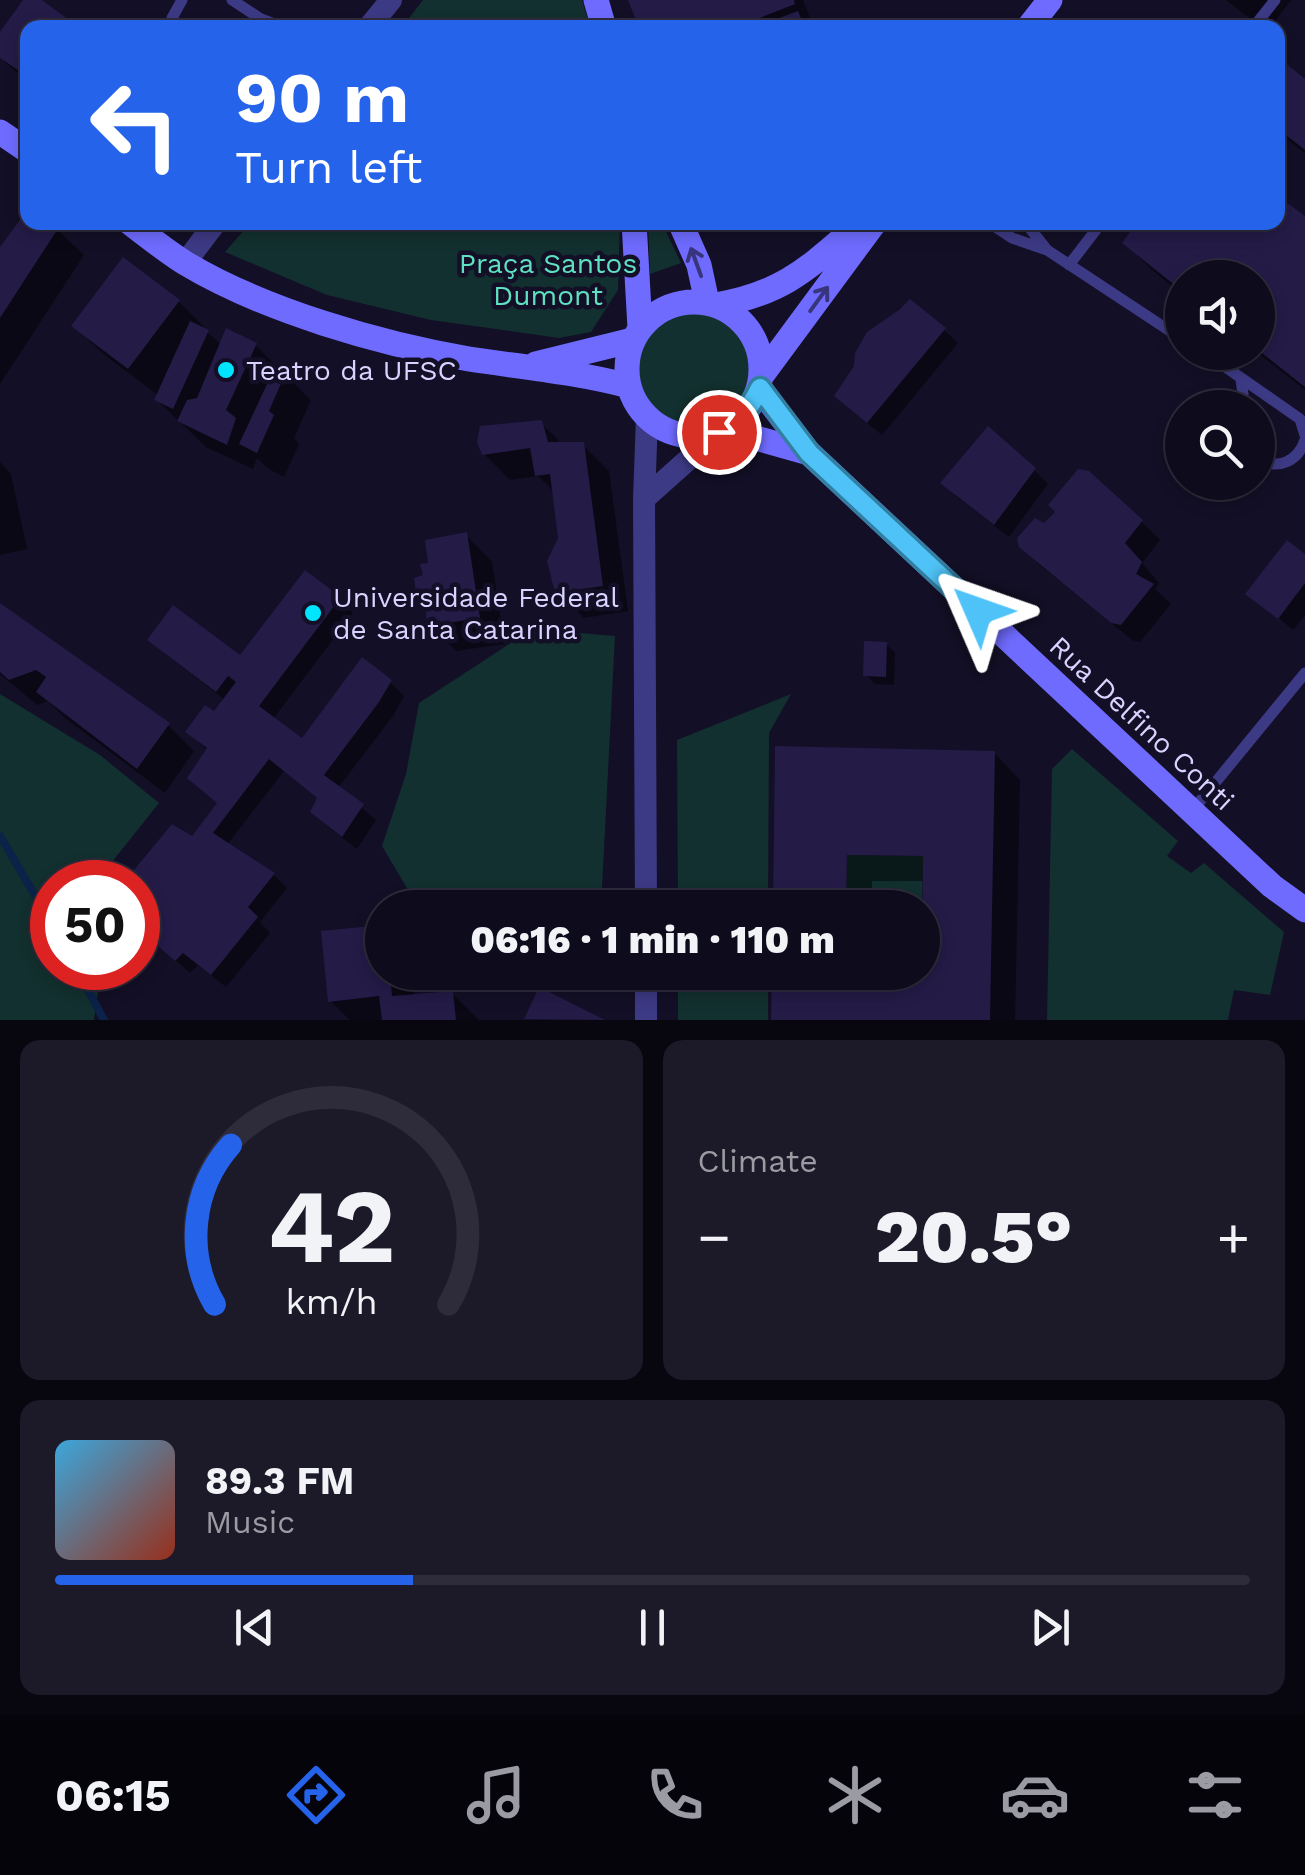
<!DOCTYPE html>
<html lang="en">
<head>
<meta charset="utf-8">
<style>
  :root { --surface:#0e0b1c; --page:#1c1929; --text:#f1f3f6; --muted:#9b9ba3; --line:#2e2b3b; --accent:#2563eb }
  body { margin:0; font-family:"Work Sans",sans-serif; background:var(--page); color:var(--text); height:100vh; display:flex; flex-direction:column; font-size:38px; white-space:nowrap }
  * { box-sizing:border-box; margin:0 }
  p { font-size:32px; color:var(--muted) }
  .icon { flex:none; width:55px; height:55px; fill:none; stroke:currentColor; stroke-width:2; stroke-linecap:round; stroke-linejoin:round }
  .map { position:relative; height:1020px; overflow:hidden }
  .panel { display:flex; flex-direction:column; gap:20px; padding:20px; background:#08060f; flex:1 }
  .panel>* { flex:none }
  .hud { position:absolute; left:20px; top:20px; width:1265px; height:210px; border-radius:20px; box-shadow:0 5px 15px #0003,0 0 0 2px var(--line); background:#2563eb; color:#fff; overflow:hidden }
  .fabs { position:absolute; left:1165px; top:260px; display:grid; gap:20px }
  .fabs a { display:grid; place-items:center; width:110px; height:110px; border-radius:50%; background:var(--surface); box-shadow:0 5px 15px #0003,0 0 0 2px var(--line); font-size:50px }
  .speed { position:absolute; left:30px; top:860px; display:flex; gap:20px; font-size:50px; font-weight:700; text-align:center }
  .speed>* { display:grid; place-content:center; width:130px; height:130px; border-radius:50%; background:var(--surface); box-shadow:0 5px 15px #0003,0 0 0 2px var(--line); line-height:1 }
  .speed .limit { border:15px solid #d22; background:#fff; color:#111 }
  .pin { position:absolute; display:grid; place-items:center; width:85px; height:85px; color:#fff; margin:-42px; border:5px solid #fff; border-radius:50%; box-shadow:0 2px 10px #0007 }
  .me { position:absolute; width:110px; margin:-55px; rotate:313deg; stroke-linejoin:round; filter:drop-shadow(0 0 8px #0008) }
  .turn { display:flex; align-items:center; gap:35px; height:210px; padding:0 50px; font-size:45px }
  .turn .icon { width:130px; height:130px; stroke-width:2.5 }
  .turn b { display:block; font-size:70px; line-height:85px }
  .big { font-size:75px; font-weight:800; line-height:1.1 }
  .panel .tile { flex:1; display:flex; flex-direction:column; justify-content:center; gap:15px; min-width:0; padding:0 35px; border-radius:20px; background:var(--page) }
  .panel .dial { align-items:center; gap:0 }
  .dial svg { height:260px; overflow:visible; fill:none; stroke:var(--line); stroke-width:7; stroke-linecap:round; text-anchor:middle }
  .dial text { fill:var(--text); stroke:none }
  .song { display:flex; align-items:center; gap:30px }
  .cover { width:120px; height:120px; border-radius:15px; background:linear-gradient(135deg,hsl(200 70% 55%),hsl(10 70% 35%)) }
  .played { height:10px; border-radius:5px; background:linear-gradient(90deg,var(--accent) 30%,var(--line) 30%) }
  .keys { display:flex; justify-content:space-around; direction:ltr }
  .heat { display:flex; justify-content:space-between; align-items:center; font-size:55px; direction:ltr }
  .panel .tiles { flex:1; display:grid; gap:20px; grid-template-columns:1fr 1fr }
  .tile:last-child { grid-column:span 2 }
  .trip { position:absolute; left:365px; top:890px; width:575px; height:100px; border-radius:50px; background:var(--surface); box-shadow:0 5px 15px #0003,0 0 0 2px var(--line); font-weight:800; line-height:100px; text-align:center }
  .tab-bar { display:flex; height:160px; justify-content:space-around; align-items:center; background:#06040b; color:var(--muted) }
  .tab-bar .icon { width:70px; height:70px }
  .tab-bar .on { color:var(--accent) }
  .tab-bar b { font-size:45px; color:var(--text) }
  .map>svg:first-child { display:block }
  .green { fill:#12302f }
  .shadow { fill:#0007 }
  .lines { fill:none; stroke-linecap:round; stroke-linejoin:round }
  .stream { stroke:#0c2248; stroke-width:8 }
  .building { fill:#241b47 }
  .lane { stroke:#3d3a85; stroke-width:11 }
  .street { stroke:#3d3a85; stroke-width:22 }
  .secondary { stroke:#6f6bff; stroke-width:25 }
  .oneway { stroke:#38347d }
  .route-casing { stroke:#337fa1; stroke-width:25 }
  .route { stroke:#4fc3f7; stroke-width:18 }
  .poi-dot { fill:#00e5ff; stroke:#130f26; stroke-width:4 }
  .labels { text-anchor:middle; stroke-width:9; stroke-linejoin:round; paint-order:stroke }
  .park-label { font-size:28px; fill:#5fe0c0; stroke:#130f26 }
  .poi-label { font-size:28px; fill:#d9d4ff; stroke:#130f26; text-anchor:start }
  .street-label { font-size:28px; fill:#d9d4ff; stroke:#130f26 }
</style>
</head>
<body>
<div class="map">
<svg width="1305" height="1020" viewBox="0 0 1305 1020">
  <rect width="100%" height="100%" fill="#130f26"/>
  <path class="green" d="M 423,0 L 582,0 L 590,27 L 402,27 Z
    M 251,222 L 620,223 L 618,290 L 591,332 L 559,338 L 431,320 L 327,295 L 225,252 Z
    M 648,223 L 662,223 L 681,263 L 650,274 Z
    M635 369a61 61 0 1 1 122 0a61 61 0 1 1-122 0Z
    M 532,629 L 615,636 L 601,907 L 427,907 L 414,900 L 382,846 L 406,774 L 419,703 Z
    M 0,694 L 100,755 L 159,803 L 96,882 L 52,882 L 52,968 L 99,968 L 100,977 L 94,1020 L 0,1020 Z
    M 791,694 L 769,733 L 768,907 L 678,907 L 677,740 Z
    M 1072,749 L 1178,841 L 1167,856 L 1191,873 L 1204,863 L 1284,932 L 1270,995 L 1234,990 L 1228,1020 L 1047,1020 L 1052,769 Z
    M 847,855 L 923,856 L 922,907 L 846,908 Z
    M 678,973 L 768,973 L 768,1020 L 678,1020 Z"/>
  <path class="shadow" d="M 26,0 L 37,0 L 28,28 L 28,82 L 0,58 L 0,36 Z
    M 631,0 L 803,0 L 812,23 L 808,24 L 811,27 L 642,28 Z
    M 1226,0 L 1291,0 L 1270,28 L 1262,28 Z
    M 1278,60 L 1305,82 L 1305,153 L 1278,132 Z
    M 1278,199 L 1305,219 L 1305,390 L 1257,352 L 1258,278 L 1182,278 L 1182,294 L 1151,269 L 1125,243 L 1278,222 Z
    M 28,222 L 49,222 L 84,255 L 0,384 L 0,252 Z
    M 123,261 L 179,302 L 205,328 L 204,330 L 222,345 L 255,345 L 311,400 L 294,438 L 299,444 L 284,477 L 269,469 L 257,458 L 253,469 L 206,447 L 157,400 L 159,396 L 101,352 L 74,326 Z
    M 944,330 L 958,343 L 882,435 L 851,410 Z
    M 541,423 L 563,445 L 583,445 L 609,471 L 628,611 L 584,618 L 557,591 L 561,538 L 555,493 L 538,476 L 510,480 L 484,454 Z
    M 0,462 L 11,474 L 27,549 L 0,555 Z
    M 1034,470 L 1048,484 L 1009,537 L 957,497 L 943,483 Z
    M 1142,522 L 1160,540 L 1142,563 L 1159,583 L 1155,589 L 1171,604 L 1140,642 L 1132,640 L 1040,565 L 1021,546 L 1044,526 Z
    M 466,535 L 492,562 L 505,644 L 456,651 L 430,625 L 428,608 L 419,600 L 431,564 Z
    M 1305,557 L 1305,615 L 1293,630 L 1249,593 Z
    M 305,573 L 340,599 L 353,613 L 273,719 L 302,742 L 390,682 L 404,696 L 393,716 L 338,788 L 376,820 L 357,849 L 327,826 L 313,812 L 319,800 L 284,771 L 227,845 L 274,875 L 287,888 L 260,922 L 270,933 L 226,987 L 198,965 L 190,973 L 138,927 L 138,892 L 193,839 L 219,804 L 208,751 L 188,732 L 214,715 L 225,700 L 164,653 L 150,640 L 241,659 Z
    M 0,606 L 168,725 L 194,751 L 165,793 L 65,718 L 48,701 L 37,705 L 0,674 Z
    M 886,644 L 895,653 L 894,685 L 875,684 L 866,675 Z
    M 778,749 L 994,753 L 1020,780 L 1015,1020 L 773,1020 L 922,972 L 925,881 L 872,881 L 872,908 L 775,908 Z
    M 382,928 L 382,972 L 412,972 L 415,997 L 452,993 L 479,1020 L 350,1020 L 330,1001 L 323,934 Z"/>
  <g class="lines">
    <path class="stream" d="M 0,836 L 52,924
      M 76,968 L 104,1020"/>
  </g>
  <path class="building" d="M 23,0 L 42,0 L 80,28 L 28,28 L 28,77 L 0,58 L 0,32 Z
    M 628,0 L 794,0 L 795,4 L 734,28 L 639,28 Z
    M 798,11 L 805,28 L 755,28 L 755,27 Z
    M 1278,57 L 1305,79 L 1305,150 L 1278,129 Z
    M 1278,196 L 1305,216 L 1305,387 L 1258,350 L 1258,278 L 1182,278 L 1182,291 L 1122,243 L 1137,222 L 1278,222 Z
    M 28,209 L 28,222 L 53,222 L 59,227 L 0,318 L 0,247 Z
    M 123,257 L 180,300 L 128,369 L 71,326 Z
    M 910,299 L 946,328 L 867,423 L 834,396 L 854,366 L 855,353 L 867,332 L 899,310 Z
    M 190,321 L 209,330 L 173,409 L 154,400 Z
    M 226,328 L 257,343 L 226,410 L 236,418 L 227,445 L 177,421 L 187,400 L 197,398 Z
    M 275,367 L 286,372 L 269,411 L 274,415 L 257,453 L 239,444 Z
    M 542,420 L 548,442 L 584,442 L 603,586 L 555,593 L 547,561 L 558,538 L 550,474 L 535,476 L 530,448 L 482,455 L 477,442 L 480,426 Z
    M 988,426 L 1036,468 L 994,525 L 940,483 Z
    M 1078,469 L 1089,471 L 1143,520 L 1125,543 L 1142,562 L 1136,574 L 1154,584 L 1121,625 L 1111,623 L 1019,547 L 1017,538 L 1035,518 L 1044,523 L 1055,512 L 1048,505 Z
    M 467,532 L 480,618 L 427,626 L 425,601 L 417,601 L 414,578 L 423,575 L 420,564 L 428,563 L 425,540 Z
    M 1287,540 L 1305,554 L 1305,583 L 1278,619 L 1245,594 Z
    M 305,570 L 341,597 L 259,706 L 302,738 L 362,657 L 392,680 L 379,702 L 324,775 L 364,804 L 342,837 L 310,812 L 317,798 L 269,759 L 213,833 L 275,873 L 248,907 L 258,917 L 211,975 L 183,953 L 175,961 L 138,928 L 139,886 L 129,876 L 172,824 L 192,836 L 217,803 L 187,778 L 207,748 L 185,732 L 205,705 L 214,711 L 236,682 L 228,676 L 216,692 L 147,640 L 173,605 L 240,655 Z
    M 0,603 L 170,723 L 137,769 L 36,692 L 46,677 L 36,670 L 9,680 L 0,672 Z
    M 864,641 L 887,642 L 886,677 L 863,676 Z
    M 775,746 L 995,751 L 990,1020 L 771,1020 L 772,972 L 922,972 L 923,856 L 847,855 L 846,908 L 773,908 Z
    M 382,925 L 382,972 L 390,972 L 392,996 L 453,991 L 456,1020 L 382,1020 L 379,996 L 328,1002 L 321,931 Z
    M 539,987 L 605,1020 L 524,1019 Z"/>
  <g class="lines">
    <path class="lane" d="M 232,0 L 261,19 L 285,28
      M 172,28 L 172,18 L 182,0
      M 1253,28 L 1275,0
      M 988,222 L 1012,238 L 1047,250 L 1025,222
      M 1047,250 L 1182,339
      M 1069,265 L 1102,222
      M 1204,352 L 1300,419 L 1305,435
      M 1241,380 L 1245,408
      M 1258,457 C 1277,472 1298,461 1305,440
      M 1192,811 L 1305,673"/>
    <path class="street" d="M 368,28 L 391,0
      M 185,263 L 216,222
      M 644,499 L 719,432
      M 646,908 L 644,499 L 647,417
      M 646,972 L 646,1020"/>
    <path class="secondary" d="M 596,0 L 604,28
      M 1028,28 L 1050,0
      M 0,132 L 28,151
      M 129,222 C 147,236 166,251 185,263 C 263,310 380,344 469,359 C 522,367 576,372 629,386
      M 634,222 L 640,328
      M 680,222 L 699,265 L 707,302
      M627 369a67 67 0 1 1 134 0a67 67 0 1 1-134 0Z
      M 716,305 C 786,293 810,266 862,222
      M 536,364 L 633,340
      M 762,375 L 875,222
      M 759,388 L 809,453 L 1272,886 L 1305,910
      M 724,429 L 809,453"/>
  </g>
  <defs><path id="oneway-shaft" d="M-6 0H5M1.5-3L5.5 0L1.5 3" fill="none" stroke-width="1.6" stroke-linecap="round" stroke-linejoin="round" transform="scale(2.5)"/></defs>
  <g class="oneway">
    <use href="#oneway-shaft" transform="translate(696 262) rotate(-110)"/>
    <use href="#oneway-shaft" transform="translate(819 299) rotate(-54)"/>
  </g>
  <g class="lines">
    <g class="route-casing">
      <path id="route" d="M 719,432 C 740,421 750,408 760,388 L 809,453 L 978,611"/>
    </g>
    <use href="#route" class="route"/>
  </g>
  <g class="poi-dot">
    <circle cx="226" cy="370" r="10"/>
    <circle cx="313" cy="613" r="10"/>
  </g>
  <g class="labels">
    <g class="park-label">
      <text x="548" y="273">Praça Santos<tspan x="548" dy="32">Dumont</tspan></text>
    </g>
    <g class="poi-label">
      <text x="246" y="380">Teatro da UFSC</text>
      <text x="333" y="607">Universidade Federal<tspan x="333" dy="32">de Santa Catarina</tspan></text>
    </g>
    <g class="street-label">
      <text transform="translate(1142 723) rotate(43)" y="10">Rua Delfino Conti</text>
    </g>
  </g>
</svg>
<div class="fabs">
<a><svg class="icon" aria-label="sound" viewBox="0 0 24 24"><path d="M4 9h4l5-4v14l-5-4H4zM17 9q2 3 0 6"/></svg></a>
<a><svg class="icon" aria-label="search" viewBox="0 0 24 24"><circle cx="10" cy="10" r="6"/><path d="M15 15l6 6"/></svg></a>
</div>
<div class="speed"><div class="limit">50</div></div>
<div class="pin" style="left:719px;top:432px;background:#d93025"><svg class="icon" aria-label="arrive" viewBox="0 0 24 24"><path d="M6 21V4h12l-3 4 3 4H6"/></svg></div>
<svg class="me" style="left:978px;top:611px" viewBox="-20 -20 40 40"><path d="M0-17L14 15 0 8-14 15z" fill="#4fc3f7" stroke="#fff" stroke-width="4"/></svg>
<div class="trip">06:16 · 1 min · 110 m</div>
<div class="hud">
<div class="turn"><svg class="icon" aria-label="left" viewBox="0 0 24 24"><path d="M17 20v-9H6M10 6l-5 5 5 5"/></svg><div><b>90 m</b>Turn left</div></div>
</div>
</div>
<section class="panel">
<div class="tiles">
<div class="tile dial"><svg viewBox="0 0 100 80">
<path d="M14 69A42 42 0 1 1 86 69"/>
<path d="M14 69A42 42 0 0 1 19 20" stroke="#2563eb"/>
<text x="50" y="56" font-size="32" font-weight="700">42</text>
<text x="50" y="72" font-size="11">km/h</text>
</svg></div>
<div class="tile"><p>Climate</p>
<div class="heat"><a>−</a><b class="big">20.5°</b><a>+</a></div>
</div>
<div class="tile">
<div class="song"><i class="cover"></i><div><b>89.3 FM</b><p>Music</p></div></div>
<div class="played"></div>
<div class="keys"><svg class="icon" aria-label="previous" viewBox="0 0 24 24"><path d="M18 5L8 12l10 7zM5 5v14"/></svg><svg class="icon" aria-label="pause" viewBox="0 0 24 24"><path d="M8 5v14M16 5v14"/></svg><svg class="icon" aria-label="next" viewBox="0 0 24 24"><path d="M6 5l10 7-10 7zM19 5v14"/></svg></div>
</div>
</div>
</section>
<nav class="tab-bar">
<b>06:15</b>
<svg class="icon on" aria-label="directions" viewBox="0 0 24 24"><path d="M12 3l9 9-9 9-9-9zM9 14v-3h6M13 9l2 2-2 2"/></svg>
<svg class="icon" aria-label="music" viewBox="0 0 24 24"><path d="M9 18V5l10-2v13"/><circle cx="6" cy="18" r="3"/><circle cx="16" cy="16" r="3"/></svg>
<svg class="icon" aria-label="phone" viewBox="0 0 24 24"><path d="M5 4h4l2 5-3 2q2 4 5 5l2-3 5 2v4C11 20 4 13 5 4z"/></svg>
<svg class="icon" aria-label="climate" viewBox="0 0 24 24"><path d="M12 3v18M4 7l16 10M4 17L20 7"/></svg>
<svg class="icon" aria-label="car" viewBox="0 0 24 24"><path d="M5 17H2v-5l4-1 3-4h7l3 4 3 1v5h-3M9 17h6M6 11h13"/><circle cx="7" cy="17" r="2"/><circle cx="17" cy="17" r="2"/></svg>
<svg class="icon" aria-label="filters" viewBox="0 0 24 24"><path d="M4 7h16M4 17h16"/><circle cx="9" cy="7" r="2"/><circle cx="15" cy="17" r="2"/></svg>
</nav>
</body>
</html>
